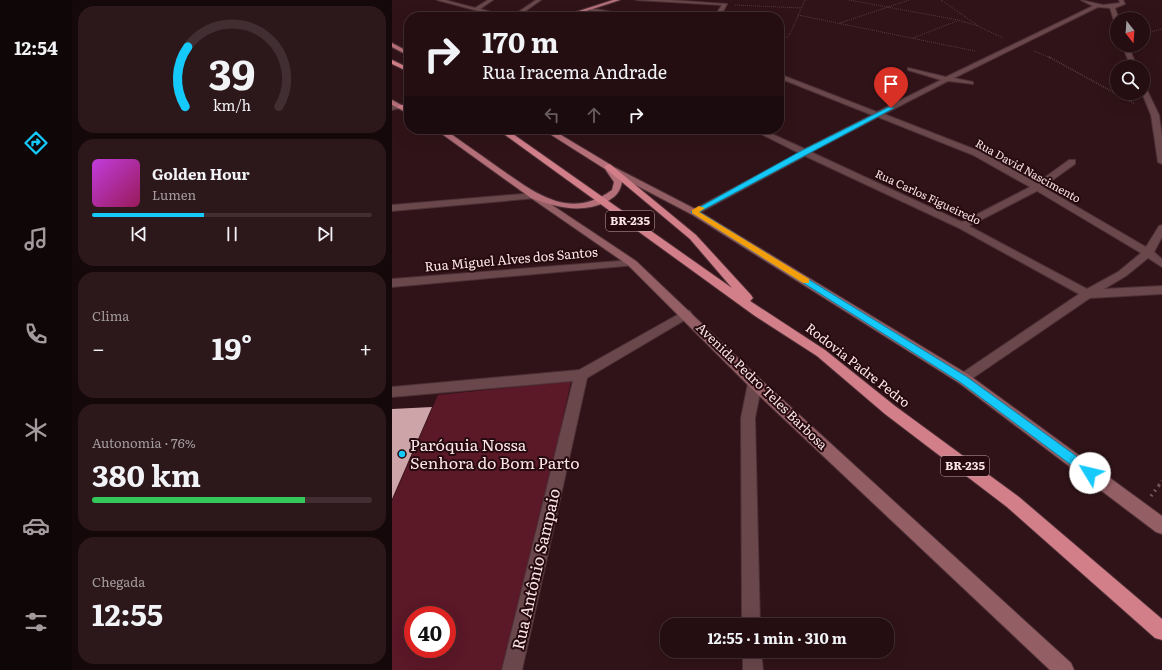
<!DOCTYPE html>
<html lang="pt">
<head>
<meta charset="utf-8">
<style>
  :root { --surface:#240e12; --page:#2c171b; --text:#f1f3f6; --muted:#a39c9f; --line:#412e32; --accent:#15cafb }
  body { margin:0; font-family:Literata,serif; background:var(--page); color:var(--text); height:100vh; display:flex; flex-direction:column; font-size:15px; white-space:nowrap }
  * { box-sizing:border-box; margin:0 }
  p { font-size:13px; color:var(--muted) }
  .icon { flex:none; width:22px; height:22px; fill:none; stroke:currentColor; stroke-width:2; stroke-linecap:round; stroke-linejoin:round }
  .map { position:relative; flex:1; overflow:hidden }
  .panel { display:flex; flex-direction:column; gap:6px; padding:6px; background:#14080a; width:320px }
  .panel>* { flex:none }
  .top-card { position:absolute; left:12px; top:12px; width:380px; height:122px; border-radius:16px; box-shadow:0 4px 16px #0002,0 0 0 1px var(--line); background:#240e12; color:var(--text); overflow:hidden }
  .needle { width:26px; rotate:163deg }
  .tools { position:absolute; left:718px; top:12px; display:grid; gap:8px }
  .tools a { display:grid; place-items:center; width:40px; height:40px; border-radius:50%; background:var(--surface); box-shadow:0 4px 16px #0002,0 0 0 1px var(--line); font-size:20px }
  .speed { position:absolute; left:12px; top:606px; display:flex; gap:8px; font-size:20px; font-weight:700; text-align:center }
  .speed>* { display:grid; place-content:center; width:52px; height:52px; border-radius:50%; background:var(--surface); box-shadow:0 4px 16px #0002,0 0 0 1px var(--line); line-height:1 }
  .speed .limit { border:6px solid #d22; background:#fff; color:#111 }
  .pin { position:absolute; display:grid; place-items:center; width:34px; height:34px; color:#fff; margin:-41px -17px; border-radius:50% 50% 50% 0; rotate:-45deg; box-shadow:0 0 4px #0007 }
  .pin .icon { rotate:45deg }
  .me { position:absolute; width:44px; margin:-22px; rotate:306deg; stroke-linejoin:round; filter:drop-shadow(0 0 3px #0008) }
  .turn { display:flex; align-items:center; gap:14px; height:84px; padding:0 12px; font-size:18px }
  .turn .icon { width:52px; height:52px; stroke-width:2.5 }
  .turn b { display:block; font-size:28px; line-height:34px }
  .lanes { display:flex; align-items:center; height:38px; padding:0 12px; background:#0003; justify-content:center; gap:20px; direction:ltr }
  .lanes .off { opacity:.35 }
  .big { font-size:30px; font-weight:700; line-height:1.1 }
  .panel .tile { flex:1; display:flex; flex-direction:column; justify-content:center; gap:6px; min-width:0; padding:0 14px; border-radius:16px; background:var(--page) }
  .panel .dial { align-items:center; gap:0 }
  .dial svg { height:104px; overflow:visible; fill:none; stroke:var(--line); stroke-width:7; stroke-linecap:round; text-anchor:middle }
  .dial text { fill:var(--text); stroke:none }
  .song { display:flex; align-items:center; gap:12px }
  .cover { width:48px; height:48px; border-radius:6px; background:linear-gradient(135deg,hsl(290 70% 55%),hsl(330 70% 35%)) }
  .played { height:4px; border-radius:2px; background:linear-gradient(90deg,var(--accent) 40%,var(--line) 40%) }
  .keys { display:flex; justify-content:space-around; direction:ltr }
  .heat { display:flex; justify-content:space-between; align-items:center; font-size:22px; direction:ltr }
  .charge { height:6px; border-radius:3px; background:linear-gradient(90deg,#34c759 76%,var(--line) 0) }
  .trip { position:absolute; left:268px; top:618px; width:234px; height:40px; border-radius:16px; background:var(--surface); box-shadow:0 4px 16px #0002,0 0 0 1px var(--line); font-weight:700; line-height:40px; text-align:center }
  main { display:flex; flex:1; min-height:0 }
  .menu { display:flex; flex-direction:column; width:72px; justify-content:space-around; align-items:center; background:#0e0607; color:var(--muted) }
  .menu .icon { width:28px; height:28px }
  .menu .selected { color:var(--accent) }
  .menu b { font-size:18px; color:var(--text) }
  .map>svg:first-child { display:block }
  .green { fill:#5b1827; fill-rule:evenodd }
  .building { fill:#cda4a8 }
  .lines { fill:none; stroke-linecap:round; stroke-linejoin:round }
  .street-casing { stroke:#4c3035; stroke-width:2 }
  .secondary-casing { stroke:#4c3035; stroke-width:2 }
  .primary-casing { stroke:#4c3035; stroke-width:2 }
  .highway-casing { stroke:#4c3035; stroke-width:2 }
  .path-far3 { stroke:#7a5f63; stroke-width:1; stroke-dasharray:0.5 1.5; stroke-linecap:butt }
  .path-far2 { stroke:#7a5f63; stroke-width:1.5; stroke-dasharray:0.5 1.5; stroke-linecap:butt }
  .path-far1 { stroke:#7a5f63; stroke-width:3; stroke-dasharray:1 3.5; stroke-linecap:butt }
  .path { stroke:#7a5f63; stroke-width:3.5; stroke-dasharray:1.5 4.5; stroke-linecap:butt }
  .street { fill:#69474b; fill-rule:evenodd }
  .secondary { fill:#945e65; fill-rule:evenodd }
  .primary { fill:#b56f79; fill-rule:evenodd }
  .highway { fill:#d37f8a; fill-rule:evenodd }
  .route { fill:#15cafb; stroke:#0e83a3 }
  .slow { fill:#f59e0b }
  .poi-dot { fill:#15cafb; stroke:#260a0f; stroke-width:1.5 }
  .labels { text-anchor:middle; stroke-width:4; stroke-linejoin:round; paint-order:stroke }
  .far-street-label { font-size:11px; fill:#fbe5e7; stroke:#260a0f }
  .shield { fill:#260a0f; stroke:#bba3a6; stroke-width:1 }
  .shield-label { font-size:12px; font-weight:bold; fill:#fbe5e7 }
  .street-label { font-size:13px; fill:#fbe5e7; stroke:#260a0f }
  .near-poi-label { font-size:16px; fill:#fbe5e7; stroke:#260a0f; text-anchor:start }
  .near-street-label { font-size:16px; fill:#fbe5e7; stroke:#260a0f }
</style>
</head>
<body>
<main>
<nav class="menu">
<b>12:54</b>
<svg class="icon selected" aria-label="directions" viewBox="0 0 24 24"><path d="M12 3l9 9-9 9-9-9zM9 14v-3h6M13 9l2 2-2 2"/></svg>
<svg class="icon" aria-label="music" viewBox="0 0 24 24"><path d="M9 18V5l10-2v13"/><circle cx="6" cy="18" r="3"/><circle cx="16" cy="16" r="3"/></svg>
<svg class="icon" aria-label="phone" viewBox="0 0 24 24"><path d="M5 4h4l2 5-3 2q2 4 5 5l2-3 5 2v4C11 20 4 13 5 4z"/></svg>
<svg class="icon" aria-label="climate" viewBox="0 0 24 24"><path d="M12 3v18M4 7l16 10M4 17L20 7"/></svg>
<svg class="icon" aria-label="car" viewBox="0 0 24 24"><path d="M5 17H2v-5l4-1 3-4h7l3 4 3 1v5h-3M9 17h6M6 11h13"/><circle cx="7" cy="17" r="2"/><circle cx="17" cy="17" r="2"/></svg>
<svg class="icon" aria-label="filters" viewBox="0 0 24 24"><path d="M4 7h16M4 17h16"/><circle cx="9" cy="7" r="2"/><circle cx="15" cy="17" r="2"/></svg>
</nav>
<section class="panel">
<div class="tile dial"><svg viewBox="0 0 100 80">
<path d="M14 69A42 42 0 1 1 86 69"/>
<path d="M14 69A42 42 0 0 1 16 23" stroke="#15cafb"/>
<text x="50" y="56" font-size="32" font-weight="700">39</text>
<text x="50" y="72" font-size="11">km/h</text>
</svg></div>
<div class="tile">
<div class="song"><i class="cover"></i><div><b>Golden Hour</b><p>Lumen</p></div></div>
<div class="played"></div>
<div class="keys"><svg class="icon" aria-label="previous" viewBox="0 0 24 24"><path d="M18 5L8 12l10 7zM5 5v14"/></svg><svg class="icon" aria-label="pause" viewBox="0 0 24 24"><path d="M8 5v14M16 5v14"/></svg><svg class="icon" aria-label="next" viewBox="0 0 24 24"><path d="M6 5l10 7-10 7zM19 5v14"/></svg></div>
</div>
<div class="tile"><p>Clima</p>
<div class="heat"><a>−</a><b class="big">19°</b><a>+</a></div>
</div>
<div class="tile"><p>Autonomia · 76%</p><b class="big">380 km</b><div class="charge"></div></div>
<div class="tile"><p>Chegada</p><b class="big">12:55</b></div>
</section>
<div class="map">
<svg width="770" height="670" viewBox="0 0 770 670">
  <rect width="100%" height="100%" fill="#301318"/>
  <path class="green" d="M 179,381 L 116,670 L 0,670 L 0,501 L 46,395 ZM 21,615 L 55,615 L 55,649 L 21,649 Z"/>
  <path class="building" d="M 40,407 L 0,499 L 0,409 Z"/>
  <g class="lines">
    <g class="street-casing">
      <path id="street" d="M 45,0 L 53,0 L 83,8 L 96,0 L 101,0 L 88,9 L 118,17 L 109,17 Z
        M 144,0 L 149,0 L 125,17 L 119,17 Z
        M 244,0 L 277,0 L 335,4 L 328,17 L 322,17 L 330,5 Z
        M 689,0 L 711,5 L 728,3 L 727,0 L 731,0 L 733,4 L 723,8 L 727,19 L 725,19 L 725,23 L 722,21 L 718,8 L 706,7 L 562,78 L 581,82 L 581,84 L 556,81 L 492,114 L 587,151 L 645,183 L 677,160 L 683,160 L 683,164 L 651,187 L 754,247 L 767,226 L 770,225 L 770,237 L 762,252 L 770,259 L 770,267 L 756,258 L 734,276 L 712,289 L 770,286 L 770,294 L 698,298 L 572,384 L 567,383 L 566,379 L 567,375 L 687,294 L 567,228 L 413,156 L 305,214 L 299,214 L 297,212 L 407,153 L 359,129 L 369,129 L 413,149 L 480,115 L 387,78 L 387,74 L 485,112 L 549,80 L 516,70 L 516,68 L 554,77 L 701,6 ZM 486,117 L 581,155 L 638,187 L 570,222 L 419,152 ZM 645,191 L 749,253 L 726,272 L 695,289 L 577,226 Z
        M 198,8 L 236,15 L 239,17 L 229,17 L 196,10 Z
        M 730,45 L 736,45 L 745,67 L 739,67 Z
        M 751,86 L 754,88 L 767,115 L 770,136 L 770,164 L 766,162 L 759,115 L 750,93 Z
        M 0,106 L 9,105 L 13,107 L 0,110 Z
        M 142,193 L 146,196 L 145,198 L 0,211 L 0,205 Z
        M 240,260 L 245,263 L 244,265 L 0,287 L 0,279 Z
        M 294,310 L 298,311 L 300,314 L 298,317 L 195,378 L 130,670 L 110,670 L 181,381 L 0,397 L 0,387 L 187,370 Z
        M 363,378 L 368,379 L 370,383 L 363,418 L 368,625 L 350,625 L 349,418 L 356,383 L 358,379 Z
        M 351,651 L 369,651 L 371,670 L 351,670 Z"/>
    </g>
    <g class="secondary-casing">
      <path id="secondary" d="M 218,165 L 305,210 L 577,375 L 770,516 L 770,534 L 764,532 L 567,383 L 299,214 L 215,170 L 215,166 Z
        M 142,193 L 244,261 L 368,379 L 679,663 L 682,670 L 658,670 L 358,387 L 236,265 L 139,198 L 138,196 Z"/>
    </g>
    <g class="primary-casing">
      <path id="primary" d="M 221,0 L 228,0 L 176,17 L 168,17 Z
        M 0,43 L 17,52 L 17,56 L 0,47 Z
        M 0,100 L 17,109 L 17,114 L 0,105 Z
        M 43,129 L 52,129 C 70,142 89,155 107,168 C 143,193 177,221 220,190 L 222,182 L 213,169 L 150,129 L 159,129 L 219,165 L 230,182 C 228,193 223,197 214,202 C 188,214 164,207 139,198 Z"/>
    </g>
    <g class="highway-casing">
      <path id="highway" d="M 0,60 L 17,68 L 17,72 L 0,64 Z
        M 9,105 L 17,106 L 17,110 L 7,108 L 5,107 Z
        M 105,129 L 114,129 L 340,288 L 298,239 L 212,167 L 216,164 L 219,165 L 304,235 L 359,295 L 361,298 L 358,301 L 433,350 L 503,406 L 627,497 L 770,619 L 770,640 L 763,638 L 615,507 L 493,414 L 425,356 L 363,316 Z"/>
    </g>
    <path class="path-far3" d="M 457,0 L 566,20 L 586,26
      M 549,0 L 588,27 L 611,38
      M 343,5 L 409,8
      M 406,15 L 583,51
      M 448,23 L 517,0
      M 751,34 L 770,29
      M 521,38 L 565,21
      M 387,45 L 398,34 L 413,0
      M 642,51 L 659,58"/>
    <path class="path-far2" d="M 657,57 L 743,104"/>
    <path class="path-far1" d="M 767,485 L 770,481"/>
    <path class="path" d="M 759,496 L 768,484"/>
    <use href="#street" class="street"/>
    <use href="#secondary" class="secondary"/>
    <use href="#primary" class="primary"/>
    <use href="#highway" class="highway"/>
  </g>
  <path class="route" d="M 497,107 L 502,108 L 307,212 L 575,377 L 702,469 L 704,473 L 702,476 L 698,478 L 694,476 L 568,382 L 299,212 L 409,151 Z"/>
  <path class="slow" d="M 307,206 L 313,208 L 307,212 L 417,279 L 417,283 L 411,283 L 300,213 L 300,210 Z"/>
  <circle class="poi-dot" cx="10" cy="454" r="4"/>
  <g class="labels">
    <g class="far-street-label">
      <text transform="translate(636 171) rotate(29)" y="4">Rua David Nascimento</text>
      <text transform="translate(536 197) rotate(25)" y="4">Rua Carlos Figueiredo</text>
    </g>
    <g class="shield">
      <rect x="214" y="211" width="48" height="20" rx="3"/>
      <rect x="549" y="456" width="48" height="20" rx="3"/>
    </g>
    <g class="shield-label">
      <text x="238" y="225">BR-235</text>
      <text x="573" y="470">BR-235</text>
    </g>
    <g class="street-label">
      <text transform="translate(119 259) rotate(-5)" y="5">Rua Miguel Alves dos Santos</text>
      <text transform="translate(466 365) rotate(38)" y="5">Rodovia Padre Pedro</text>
      <text transform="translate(370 386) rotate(44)" y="5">Avenida Pedro Teles Barbosa</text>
    </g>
    <g class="near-poi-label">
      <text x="18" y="451">Paróquia Nossa<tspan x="18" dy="18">Senhora do Bom Parto</tspan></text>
    </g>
    <g class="near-street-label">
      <text transform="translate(144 569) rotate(-77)" y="6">Rua Antônio Sampaio</text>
    </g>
  </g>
</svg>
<div class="tools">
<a><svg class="needle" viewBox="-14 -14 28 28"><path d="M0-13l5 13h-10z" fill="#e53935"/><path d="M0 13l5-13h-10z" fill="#a39c9f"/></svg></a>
<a><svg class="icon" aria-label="search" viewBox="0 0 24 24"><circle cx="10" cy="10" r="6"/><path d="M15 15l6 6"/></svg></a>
</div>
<div class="speed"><div class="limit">40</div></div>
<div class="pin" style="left:499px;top:108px;background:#d93025"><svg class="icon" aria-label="arrive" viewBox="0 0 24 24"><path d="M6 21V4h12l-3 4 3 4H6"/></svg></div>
<svg class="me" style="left:698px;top:473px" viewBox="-20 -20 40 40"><circle r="19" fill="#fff"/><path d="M0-13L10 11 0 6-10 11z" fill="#15cafb"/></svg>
<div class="trip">12:55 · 1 min · 310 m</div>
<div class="top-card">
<div class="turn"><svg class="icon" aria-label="right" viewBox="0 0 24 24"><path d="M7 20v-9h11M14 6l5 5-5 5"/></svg><div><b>170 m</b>Rua Iracema Andrade</div></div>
<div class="lanes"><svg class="icon off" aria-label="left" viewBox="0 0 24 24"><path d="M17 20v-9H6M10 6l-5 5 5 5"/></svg><svg class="icon off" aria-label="ahead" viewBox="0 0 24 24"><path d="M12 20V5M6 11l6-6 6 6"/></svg><svg class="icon" aria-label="right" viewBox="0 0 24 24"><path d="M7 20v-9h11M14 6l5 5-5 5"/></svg></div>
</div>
</div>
</main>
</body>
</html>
